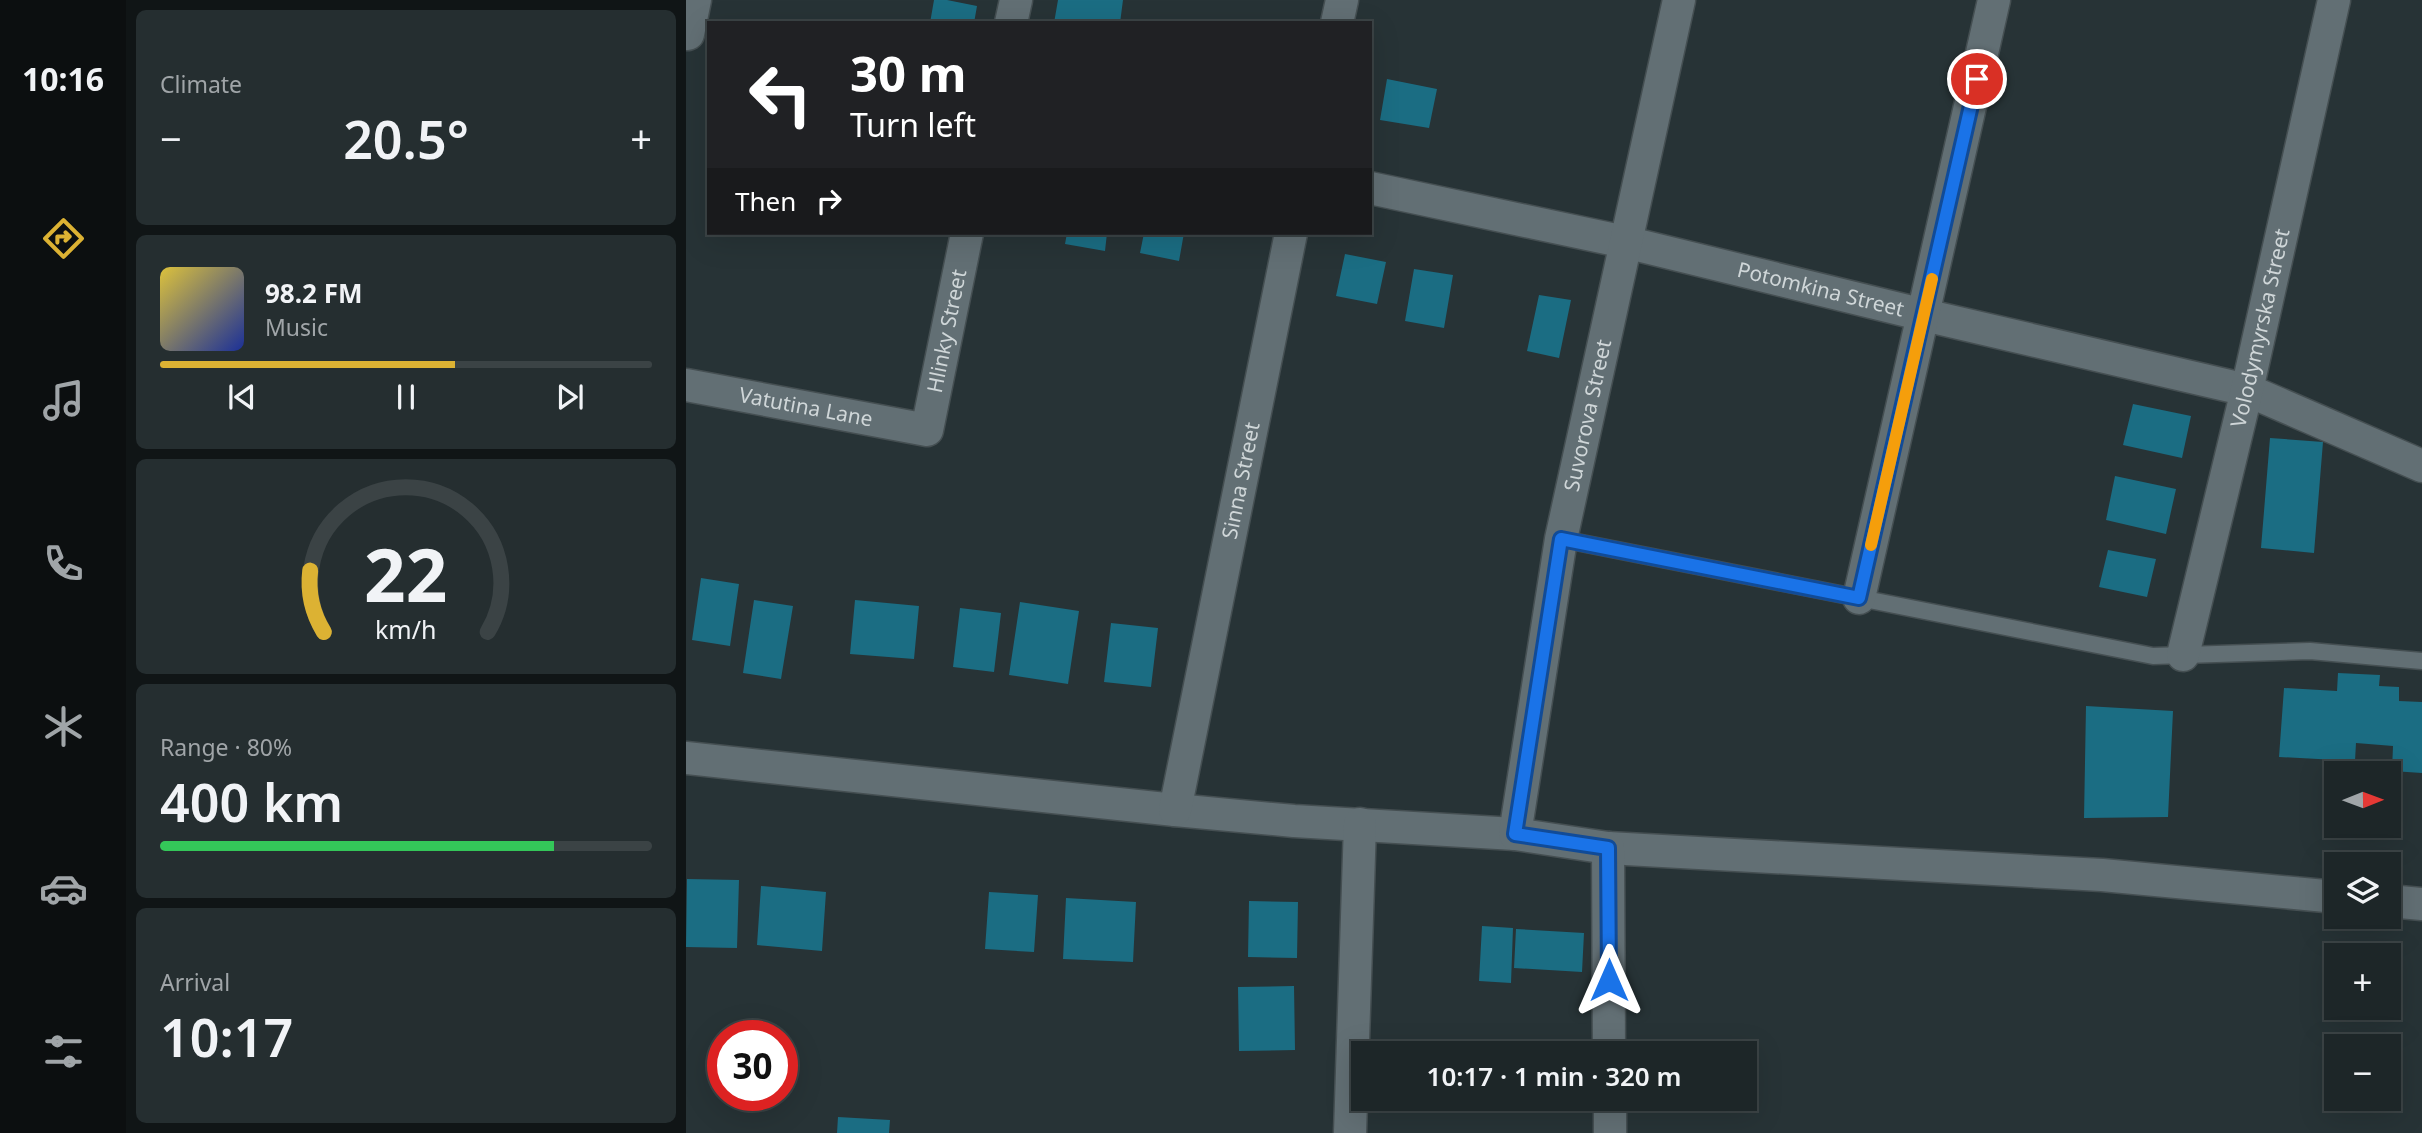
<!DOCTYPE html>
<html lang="en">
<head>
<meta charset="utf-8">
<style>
  :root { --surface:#1d2628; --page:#252e30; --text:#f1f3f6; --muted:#a0a5a8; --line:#3b4345; --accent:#dcb233 }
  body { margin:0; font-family:"Noto Sans",sans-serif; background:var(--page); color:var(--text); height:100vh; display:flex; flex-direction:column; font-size:26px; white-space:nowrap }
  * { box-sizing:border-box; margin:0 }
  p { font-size:23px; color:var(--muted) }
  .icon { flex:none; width:38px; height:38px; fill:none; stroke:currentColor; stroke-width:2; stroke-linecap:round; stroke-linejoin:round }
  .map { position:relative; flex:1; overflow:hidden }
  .panel { display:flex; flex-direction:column; gap:10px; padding:10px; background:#101516; width:560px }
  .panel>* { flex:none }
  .top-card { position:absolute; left:21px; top:21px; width:665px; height:214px; border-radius:0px; box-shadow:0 7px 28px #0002,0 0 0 2px var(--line); background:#202124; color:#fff; overflow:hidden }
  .needle { width:46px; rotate:89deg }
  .fabs { position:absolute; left:1638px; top:761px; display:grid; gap:14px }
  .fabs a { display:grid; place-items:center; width:77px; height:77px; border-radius:0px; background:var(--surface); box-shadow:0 7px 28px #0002,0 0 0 2px var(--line); font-size:35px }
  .speed { position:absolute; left:21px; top:1020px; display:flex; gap:14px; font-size:35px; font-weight:700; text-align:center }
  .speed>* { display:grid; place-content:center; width:91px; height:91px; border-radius:50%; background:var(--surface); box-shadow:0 7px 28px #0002,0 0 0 2px var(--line); line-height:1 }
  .speed .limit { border:10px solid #d22; background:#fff; color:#111 }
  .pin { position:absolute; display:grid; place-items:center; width:60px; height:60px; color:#fff; margin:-30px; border:4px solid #fff; border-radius:50%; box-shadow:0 2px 7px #0007 }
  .me { position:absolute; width:77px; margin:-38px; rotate:0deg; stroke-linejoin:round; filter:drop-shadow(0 0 5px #0008) }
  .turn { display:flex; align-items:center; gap:24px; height:147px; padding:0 28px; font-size:32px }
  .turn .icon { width:91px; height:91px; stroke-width:2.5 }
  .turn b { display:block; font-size:49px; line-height:60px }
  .then { display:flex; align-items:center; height:66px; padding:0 28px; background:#0003; gap:14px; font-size:26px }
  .big { font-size:52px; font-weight:600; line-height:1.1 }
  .panel .card { flex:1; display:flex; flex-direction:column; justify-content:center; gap:10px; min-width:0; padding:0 24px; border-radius:10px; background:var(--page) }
  .panel .dial { align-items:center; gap:0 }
  .dial svg { height:182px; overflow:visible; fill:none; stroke:var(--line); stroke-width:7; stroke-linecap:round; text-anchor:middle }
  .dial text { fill:var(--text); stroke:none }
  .song { display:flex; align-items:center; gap:21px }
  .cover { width:84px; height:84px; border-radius:10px; background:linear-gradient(135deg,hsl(50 70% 55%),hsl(230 70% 35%)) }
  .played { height:7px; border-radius:4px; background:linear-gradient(90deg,var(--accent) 60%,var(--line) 60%) }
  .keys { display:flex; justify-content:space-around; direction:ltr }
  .heat { display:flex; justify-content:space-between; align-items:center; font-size:38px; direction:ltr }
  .charge { height:10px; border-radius:5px; background:linear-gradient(90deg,#34c759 80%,var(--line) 0) }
  .trip { position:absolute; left:665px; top:1041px; width:406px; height:70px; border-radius:0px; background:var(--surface); box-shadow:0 7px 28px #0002,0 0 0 2px var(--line); font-weight:600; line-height:70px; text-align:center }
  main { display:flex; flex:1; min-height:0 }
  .dock { display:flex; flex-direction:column; width:126px; justify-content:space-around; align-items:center; background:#0c0f10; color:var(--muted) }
  .dock .icon { width:49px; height:49px }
  .dock .active { color:var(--accent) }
  .dock b { font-size:32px; color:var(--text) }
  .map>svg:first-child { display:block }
  .building { fill:#1b6d83 }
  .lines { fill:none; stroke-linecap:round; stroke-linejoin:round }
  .lane-casing { stroke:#454f52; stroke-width:19 }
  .street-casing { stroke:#454f52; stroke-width:35 }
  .lane { stroke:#626f74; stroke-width:16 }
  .street { stroke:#626f74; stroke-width:32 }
  .route-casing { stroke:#114b97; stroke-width:18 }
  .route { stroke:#1a73e8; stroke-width:12 }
  .slow { stroke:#f59e0b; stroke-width:12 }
  .labels { text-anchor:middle; stroke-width:7; stroke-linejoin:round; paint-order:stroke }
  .street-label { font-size:21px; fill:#cfd6d8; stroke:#1d292c }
</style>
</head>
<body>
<main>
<nav class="dock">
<b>10:16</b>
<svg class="icon active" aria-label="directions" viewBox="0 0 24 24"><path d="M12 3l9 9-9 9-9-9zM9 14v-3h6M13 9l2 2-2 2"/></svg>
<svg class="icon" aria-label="music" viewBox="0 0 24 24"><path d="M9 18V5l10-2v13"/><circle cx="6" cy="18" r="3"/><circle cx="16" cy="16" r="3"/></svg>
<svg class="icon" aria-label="phone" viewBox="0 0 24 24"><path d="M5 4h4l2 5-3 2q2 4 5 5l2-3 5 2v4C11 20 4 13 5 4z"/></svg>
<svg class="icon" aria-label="climate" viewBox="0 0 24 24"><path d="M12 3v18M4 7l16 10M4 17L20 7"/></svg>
<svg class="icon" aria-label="car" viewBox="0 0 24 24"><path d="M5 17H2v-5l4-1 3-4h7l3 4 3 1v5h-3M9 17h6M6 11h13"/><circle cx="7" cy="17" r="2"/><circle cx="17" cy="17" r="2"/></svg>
<svg class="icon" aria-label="filters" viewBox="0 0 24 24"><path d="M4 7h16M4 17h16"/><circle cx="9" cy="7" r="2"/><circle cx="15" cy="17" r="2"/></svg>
</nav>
<section class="panel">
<div class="card"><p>Climate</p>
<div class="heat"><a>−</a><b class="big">20.5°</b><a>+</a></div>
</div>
<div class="card">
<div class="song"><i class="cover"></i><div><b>98.2 FM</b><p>Music</p></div></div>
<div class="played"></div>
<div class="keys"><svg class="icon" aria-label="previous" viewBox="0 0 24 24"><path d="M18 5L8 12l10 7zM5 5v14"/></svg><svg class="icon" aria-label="pause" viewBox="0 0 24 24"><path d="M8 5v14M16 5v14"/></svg><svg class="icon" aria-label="next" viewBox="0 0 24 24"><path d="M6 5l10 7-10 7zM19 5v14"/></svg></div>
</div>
<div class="card dial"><svg viewBox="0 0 100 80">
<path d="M14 69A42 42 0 1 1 86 69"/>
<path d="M14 69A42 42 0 0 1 8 42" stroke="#dcb233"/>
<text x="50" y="56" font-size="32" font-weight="700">22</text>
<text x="50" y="72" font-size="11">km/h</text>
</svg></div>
<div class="card"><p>Range · 80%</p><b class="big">400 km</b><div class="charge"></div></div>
<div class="card"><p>Arrival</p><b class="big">10:17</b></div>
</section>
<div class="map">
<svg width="1736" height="1133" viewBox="0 0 1736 1133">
  <rect width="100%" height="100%" fill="#273336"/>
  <path class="building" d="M 248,0 L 261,0 L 291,6 L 288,23 L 244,23 Z
    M 372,0 L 437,0 L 434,23 L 368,23 Z
    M 701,79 L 751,89 L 743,128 L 694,120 Z
    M 381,233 L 421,233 L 419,251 L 379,244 Z
    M 458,233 L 498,233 L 493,261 L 454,253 Z
    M 659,254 L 700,262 L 691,304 L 650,296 Z
    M 728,269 L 767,275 L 758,328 L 719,321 Z
    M 853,295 L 885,300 L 873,358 L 841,351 Z
    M 1447,404 L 1505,416 L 1496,458 L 1437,445 Z
    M 1584,438 L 1637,442 L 1628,553 L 1575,548 Z
    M 1429,476 L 1490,489 L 1480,534 L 1420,520 Z
    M 1422,550 L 1470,559 L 1461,597 L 1413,587 Z
    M 15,578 L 53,584 L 44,646 L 6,640 Z
    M 68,600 L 107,606 L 95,679 L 57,673 Z
    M 169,600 L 233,606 L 228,659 L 164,654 Z
    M 334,602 L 393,611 L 382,684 L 323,675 Z
    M 274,608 L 315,613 L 308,672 L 267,667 Z
    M 425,623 L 472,628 L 465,687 L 418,682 Z
    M 1652,673 L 1694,675 L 1693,686 L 1713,687 L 1713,701 L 1736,702 L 1736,773 L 1706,771 L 1707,746 L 1670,743 L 1669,761 L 1593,757 L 1598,688 L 1651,691 Z
    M 1400,706 L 1487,711 L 1482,817 L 1398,818 Z
    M 1,879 L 53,880 L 51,948 L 0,947 Z
    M 75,886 L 140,892 L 136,951 L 71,945 Z
    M 303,892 L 352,895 L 348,952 L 299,949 Z
    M 380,898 L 450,902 L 447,962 L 377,959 Z
    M 563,901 L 612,902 L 611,958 L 562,957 Z
    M 796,926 L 827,928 L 825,983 L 793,981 Z
    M 830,929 L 898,933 L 896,972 L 828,968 Z
    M 608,986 L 609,1050 L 553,1051 L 552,987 Z
    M 152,1117 L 204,1120 L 203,1133 L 151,1133 Z"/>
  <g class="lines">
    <g class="lane-casing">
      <path id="lane" d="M 875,539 L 1467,656 L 1624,651 L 1736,661"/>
    </g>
    <g class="street-casing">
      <g id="street">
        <path d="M 325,23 L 330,0"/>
        <path d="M 651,23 L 656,0"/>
        <path d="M 2,34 L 9,0"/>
        <path id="s1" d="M 684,188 L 939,242 L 1238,315 L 1561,390 L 1736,466"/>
        <path id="s2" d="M 0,385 L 241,430 L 281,233"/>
        <path d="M 1173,598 L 1308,0"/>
        <path id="s3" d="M 1497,655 L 1561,390 L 1648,0"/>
        <path d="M 0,758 L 489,810 L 608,821 L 829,834 L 922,848 L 1416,875 L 1650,897"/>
        <path id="s4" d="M 489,810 L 605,233"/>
        <path id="s5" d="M 829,834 L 875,539 L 993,0"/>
        <path d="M 922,848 L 923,1054"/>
        <path d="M 1703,901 L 1736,904"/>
        <path d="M 924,1099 L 924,1133"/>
        <path d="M 664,1133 L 674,824"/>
      </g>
    </g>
    <use href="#lane" class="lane"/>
    <use href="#street" class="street"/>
  </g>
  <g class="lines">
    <g class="route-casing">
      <path id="route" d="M 923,980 L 922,848 L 829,834 L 875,539 L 1173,598 L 1291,79"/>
    </g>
    <use href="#route" class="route"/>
    <path class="slow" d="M 1185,545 L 1246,279"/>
  </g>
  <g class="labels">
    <g class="street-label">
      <text dy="7" stroke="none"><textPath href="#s1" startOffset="462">Potomkina Street</textPath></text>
      <text dy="7" stroke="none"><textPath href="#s3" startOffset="336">Volodymyrska Street</textPath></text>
      <text dy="7" stroke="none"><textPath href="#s2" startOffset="346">Hlinky Street</textPath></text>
      <text dy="7" stroke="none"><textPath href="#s2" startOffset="122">Vatutina Lane</textPath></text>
      <text dy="7" stroke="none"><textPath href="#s5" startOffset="425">Suvorova Street</textPath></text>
      <text dy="7" stroke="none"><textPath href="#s4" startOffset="336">Sinna Street</textPath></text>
    </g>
  </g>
</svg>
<div class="fabs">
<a><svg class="needle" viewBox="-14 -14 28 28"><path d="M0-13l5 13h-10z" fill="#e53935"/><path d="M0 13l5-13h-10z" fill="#a0a5a8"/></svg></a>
<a><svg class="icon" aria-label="layers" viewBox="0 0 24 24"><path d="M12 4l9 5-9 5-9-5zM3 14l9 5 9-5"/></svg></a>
<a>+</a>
<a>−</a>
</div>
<div class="speed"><div class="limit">30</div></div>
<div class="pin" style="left:1291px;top:79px;background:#d93025"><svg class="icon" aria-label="arrive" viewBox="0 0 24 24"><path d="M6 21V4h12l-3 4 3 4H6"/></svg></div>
<svg class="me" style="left:923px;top:980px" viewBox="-20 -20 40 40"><path d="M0-17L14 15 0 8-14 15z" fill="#1a73e8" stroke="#fff" stroke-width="4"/></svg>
<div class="trip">10:17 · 1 min · 320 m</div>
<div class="top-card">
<div class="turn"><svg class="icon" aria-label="left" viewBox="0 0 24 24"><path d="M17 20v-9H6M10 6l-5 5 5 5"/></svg><div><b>30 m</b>Turn left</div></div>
<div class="then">Then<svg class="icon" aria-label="right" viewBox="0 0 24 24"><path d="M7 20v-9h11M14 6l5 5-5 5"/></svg></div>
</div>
</div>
</main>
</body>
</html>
